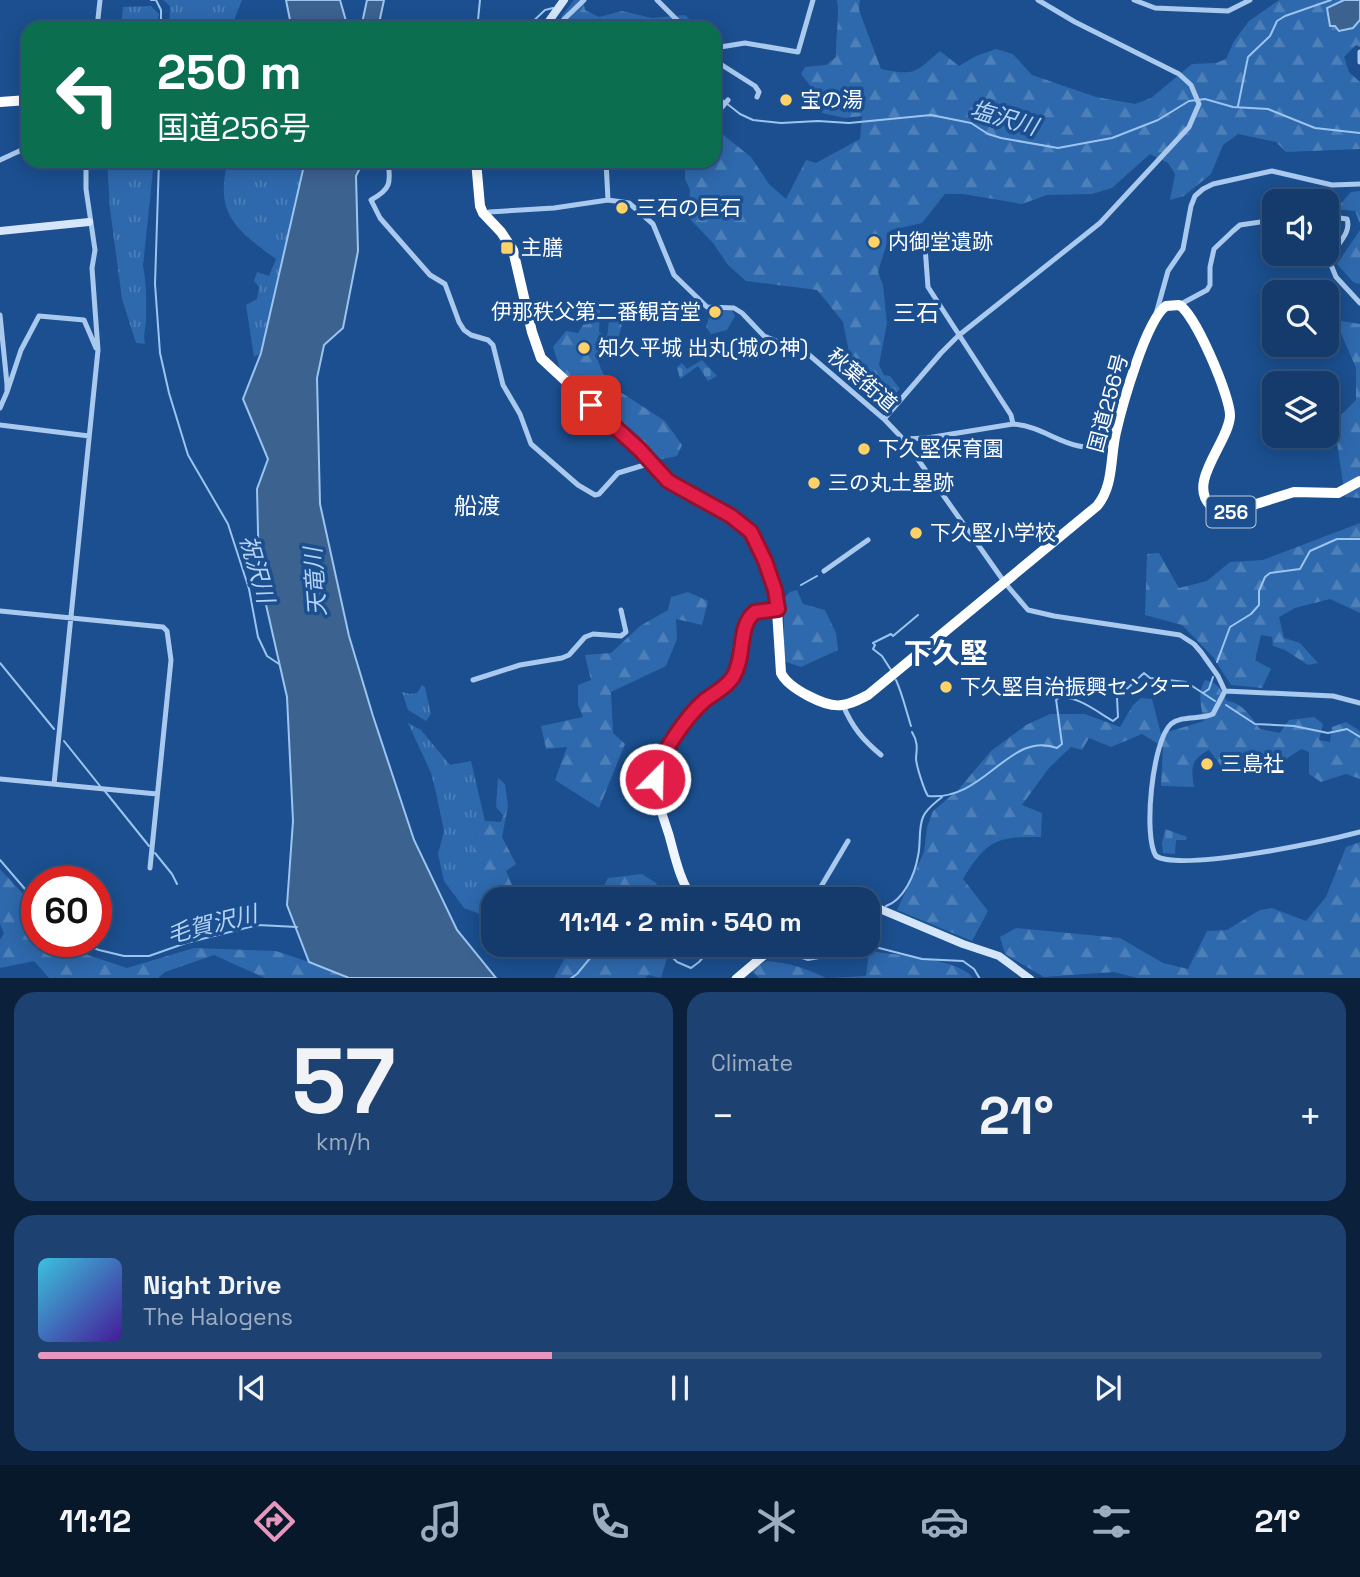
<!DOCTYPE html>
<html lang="en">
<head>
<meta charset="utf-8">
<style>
  :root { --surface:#143b6b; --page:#1d4271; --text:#f1f3f6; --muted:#9dadc1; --line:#33557e; --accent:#e797bd }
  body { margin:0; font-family:"Space Grotesk","Noto Sans JP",sans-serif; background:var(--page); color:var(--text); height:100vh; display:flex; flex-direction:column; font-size:26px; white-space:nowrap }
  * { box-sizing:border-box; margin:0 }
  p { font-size:23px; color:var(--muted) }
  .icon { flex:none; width:38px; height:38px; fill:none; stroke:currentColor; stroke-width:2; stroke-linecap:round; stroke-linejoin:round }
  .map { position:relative; height:978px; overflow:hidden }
  .side { display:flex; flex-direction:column; gap:14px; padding:14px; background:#0b203b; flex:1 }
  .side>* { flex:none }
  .banner { position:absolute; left:21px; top:21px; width:700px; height:147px; border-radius:21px; box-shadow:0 4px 18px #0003,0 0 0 2px var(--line); background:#0b6e4f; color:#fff; overflow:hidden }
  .fabs { position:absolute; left:1262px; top:189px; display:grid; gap:14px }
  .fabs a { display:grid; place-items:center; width:77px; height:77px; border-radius:14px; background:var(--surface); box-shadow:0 4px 18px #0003,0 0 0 2px var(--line); font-size:35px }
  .speed { position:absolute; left:21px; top:866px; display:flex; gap:14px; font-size:35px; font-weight:700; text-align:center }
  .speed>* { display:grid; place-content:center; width:91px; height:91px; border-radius:50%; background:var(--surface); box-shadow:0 4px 18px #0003,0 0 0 2px var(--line); line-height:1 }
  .speed .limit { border:10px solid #d22; background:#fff; color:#111 }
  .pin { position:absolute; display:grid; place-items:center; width:60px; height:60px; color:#fff; margin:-30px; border-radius:14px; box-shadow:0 4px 10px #0006 }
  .me { position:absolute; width:77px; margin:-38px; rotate:23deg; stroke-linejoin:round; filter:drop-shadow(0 0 5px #0008) }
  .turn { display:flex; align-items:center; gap:24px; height:147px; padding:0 21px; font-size:32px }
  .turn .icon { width:91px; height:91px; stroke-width:2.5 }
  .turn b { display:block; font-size:49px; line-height:60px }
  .big { font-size:52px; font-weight:800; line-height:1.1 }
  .side .widget { flex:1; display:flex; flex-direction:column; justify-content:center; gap:10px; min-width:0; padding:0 24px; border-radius:21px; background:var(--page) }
  .side .dial { align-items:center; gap:0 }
  .dial b { font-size:91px; line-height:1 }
  .song { display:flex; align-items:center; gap:21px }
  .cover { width:84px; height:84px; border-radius:10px; background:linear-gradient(135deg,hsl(190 70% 55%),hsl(260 70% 35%)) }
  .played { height:7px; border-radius:4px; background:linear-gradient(90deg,var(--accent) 40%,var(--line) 40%) }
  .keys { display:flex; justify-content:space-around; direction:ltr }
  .heat { display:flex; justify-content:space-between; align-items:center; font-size:38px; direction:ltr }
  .side .tiles { flex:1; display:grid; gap:14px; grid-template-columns:1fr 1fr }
  .widget:last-child { grid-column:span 2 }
  .trip { position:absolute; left:481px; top:887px; width:399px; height:70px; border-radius:21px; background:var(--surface); box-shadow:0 4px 18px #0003,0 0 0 2px var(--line); font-weight:800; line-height:70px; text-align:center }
  .tab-bar { display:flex; height:112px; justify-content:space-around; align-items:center; background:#08182b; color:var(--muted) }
  .tab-bar .icon { width:49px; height:49px }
  .tab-bar .selected { color:var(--accent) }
  .tab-bar b { font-size:32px; color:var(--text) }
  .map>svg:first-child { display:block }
  .grass { fill:url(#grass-tufts) }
  .forest { fill:url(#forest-firs) }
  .cemetery { fill:url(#cemetery-stones) }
  .water { fill:#3c6290; stroke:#9cc4f0; stroke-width:2 }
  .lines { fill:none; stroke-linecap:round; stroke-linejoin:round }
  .stream { stroke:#9cc4f0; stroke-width:2 }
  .street { stroke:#a9c9ee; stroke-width:5 }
  .secondary { stroke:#d6e6fa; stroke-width:8 }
  .primary { stroke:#f0f6ff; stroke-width:9 }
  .highway { stroke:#fff; stroke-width:10 }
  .route-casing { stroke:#92132f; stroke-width:18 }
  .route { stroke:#e11d48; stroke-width:12 }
  .poi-dot { fill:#ffd166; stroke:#1b4f8f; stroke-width:2.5 }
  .labels { text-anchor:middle; stroke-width:7; stroke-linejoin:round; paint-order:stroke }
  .shield { fill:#1b4f8f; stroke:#bbcadd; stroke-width:2 }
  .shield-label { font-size:19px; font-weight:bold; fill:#fff }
  .poi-label { font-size:21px; fill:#fff; stroke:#1b4f8f; text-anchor:start }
  .street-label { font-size:21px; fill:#fff; stroke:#1b4f8f }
  .water-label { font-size:23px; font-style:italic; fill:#b5d3f5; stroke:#1b4f8f }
  .neighbourhood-label { font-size:23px; fill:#fff; stroke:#1b4f8f }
  .district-label { font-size:28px; font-weight:bold; fill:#fff; stroke:#1b4f8f }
</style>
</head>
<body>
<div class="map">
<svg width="1360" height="979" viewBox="0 0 1360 979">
  <defs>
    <pattern id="grass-tufts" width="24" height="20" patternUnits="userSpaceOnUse" patternTransform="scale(1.75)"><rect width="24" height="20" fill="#2e69ad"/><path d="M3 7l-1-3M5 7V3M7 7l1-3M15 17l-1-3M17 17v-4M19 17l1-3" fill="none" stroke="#4d80b9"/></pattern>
    <pattern id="forest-firs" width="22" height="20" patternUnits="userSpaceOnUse" patternTransform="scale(1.75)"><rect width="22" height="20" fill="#2e69ad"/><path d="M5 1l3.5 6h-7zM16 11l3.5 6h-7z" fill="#4d80b9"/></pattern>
    <pattern id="cemetery-stones" width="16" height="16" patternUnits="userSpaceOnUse" patternTransform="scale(1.75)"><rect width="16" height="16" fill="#2e69ad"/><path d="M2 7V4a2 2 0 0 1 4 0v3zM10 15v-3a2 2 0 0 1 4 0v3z" fill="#4d80b9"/></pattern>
  </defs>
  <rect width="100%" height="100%" fill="#1b4f8f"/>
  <path class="grass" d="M 163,0 L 242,0 L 231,28 L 169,28 L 170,6 Z
    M 151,6 L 159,14 L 157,28 L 121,28 L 123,7 Z
    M 107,161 L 154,161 L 143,266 C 147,284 146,304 146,322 C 145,330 143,336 145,344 L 136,343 L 122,299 L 110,209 Z
    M 228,161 L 305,161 L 261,353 L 254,357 L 246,305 L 257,299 L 259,287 L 254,281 L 257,272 L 269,276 L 276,259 C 236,230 214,214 228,161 Z
    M 422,685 L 425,687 L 431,714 L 426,721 L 408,710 L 402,692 L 410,694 L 417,693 Z
    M 408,723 L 421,730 L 450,765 L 471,761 L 485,821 L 474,838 L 499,899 L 494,900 L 493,919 L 464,908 L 444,881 L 438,854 L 444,831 L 436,793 L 431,773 Z"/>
  <path class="forest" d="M 574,0 L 583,0 L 585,10 L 599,17 L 622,11 L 652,18 L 685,15 L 699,28 L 577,28 L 561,17 Z
    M 837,0 L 860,0 L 859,10 L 881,69 C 916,76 914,73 940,51 L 959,66 L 976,56 L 996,49 L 1013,54 L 1032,75 L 1096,97 L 1135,104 L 1151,98 L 1192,64 L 1216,63 L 1226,59 L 1234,41 L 1249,21 L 1279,0 L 1344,0 L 1327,8 L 1339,31 L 1353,28 L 1360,20 L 1360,47 L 1356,45 L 1344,57 L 1349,72 L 1360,82 L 1360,149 L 1286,152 L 1276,142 L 1238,134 L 1223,145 L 1211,174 L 1184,196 L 1170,200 L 1175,174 L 1168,163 L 1150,154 L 1112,188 L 1092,194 L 1047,195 L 1022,204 L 963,194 L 945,194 L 922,223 L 891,230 L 878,272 L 883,285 L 887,323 L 879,365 L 884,375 L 890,376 L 900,389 L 888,400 L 860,385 L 851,363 L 843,322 L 817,290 L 746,281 L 728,265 L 713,243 L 688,217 L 690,190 L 685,179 L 685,166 L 680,164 L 679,161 L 714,161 L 714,64 L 721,67 L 716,116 L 722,134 L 751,157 L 769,184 L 786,199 L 806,160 L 816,163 L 860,139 L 862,116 L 845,118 L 822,113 L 809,84 L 801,74 L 805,67 L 826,65 L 836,57 C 835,38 840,19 837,0 Z
    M 1360,191 L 1360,223 L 1355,211 L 1336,209 L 1351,192 Z
    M 1360,230 L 1360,284 L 1353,282 L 1337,264 Z
    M 594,308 L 600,310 L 599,332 L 607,337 L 609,321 L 616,312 L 624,317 L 615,350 L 605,354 L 598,361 L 607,384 L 616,393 L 622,393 L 665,421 L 682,445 L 677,456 L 653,461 L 560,369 L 553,347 L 566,331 L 578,333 Z
    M 716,310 L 732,311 L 735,316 L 727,330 L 711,334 L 706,327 L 710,314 Z
    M 1341,321 L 1360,324 L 1360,498 L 1345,497 L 1334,422 L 1356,400 L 1356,368 L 1340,331 Z
    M 1360,523 L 1360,613 L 1330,599 L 1295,608 L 1279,617 L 1284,638 L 1300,643 L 1318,663 L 1308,665 L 1285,650 L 1273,646 L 1272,637 L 1261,635 L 1255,660 L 1271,669 L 1262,688 L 1231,685 L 1213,657 L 1182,625 L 1145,615 L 1147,554 L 1159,553 L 1179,588 L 1207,581 L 1230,562 L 1263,560 Z
    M 797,590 L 803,604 L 825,610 L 836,633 L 838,650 L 801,667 L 786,662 L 784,657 L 784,598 L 790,592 Z
    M 688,592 L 708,601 L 702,625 L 676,619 L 677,639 L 666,666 L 611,692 L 613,733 L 625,744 L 599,808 L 555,780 L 567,747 L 546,749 L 541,726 L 583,717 L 578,705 L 578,685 L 591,680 L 585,655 L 611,653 L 640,626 L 668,610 L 671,597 Z
    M 1205,680 C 1218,683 1221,689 1227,701 C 1243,703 1251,717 1260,729 L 1280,733 L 1289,720 L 1314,717 L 1323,724 L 1319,740 L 1330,742 L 1332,727 L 1346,722 L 1360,731 L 1360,779 L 1346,774 L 1321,782 L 1309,774 L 1309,752 L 1301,749 L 1279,764 L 1264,759 L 1234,760 L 1231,767 L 1222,767 L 1209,750 C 1190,760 1191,768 1194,787 L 1161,786 L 1163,747 L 1142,734 L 1111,747 L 1089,738 L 1082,750 L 1071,747 L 1049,768 L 1022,805 L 1042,813 L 1041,837 C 997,836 986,841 963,879 L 988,911 L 972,941 L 897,910 L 924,852 L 927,827 L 933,811 L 958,790 L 991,751 L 1026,725 L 1050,714 L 1085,714 L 1120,727 L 1133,705 L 1141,698 L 1152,699 L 1161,734 L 1204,721 C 1201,707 1197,694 1205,680 Z
    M 498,778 L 505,784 L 508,806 L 502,837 L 516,864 L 506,871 L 518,899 L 499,899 L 496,890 L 487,888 L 471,876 L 474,838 L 485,821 L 501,822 L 503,815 L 496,807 Z
    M 1360,842 L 1360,978 L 1141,979 L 1114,972 L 1044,977 L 1005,954 L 1000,937 L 1016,928 L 1120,938 L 1163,963 L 1188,969 L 1207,931 L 1227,930 L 1260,910 L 1272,908 L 1306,921 L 1326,897 L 1346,847 Z
    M 0,869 L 37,909 L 37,942 L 67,942 L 76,951 L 127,968 L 194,948 L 276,951 L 309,962 L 349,978 L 265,978 L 214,955 L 165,972 L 158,978 L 49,978 L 34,961 L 0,968 L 0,940 L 4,933 L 0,924 Z
    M 642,874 L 656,883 L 663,899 L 597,899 L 608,878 Z
    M 572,945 L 671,945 L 661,978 L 648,975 L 644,979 L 554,978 Z
    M 869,951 C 894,955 959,958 973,978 L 828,978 L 866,976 Z
    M 767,961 C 789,963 806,968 826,978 L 759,978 L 751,970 Z"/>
  <path class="cemetery" d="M 702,360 L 717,376 L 708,381 L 698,366 L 680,379 L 677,367 L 682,363 L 687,369 Z
    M 1165,829 L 1187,837 L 1186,840 L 1176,840 L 1175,854 L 1163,853 L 1162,844 Z"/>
  <path class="water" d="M 286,0 L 340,0 L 348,28 L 296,28 L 290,20 Z
    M 367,0 L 384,0 L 378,28 L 361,28 Z
    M 1344,0 L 1360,0 L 1360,20 L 1353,28 L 1339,31 L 1335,26 L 1330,26 L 1327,8 Z
    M 305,161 L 359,161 L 360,168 L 356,176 L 358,251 L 343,328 L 324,345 L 317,378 L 320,504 L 349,636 L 373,716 L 414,840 L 457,930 L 496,978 L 349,978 L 309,962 L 287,905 L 293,821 L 287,697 L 259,574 L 257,489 L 268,459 L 243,399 L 261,353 Z"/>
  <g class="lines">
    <path class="stream" d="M 151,0 L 156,0 L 161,10 L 161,28
      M 478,20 L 480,0
      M 458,28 C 479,19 499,18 520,28
      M 526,28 L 545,10 L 553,8
      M 714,99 L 721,99 L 740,114 L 753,120 L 781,123 L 818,121 L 849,123 L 931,115 L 971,123 L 988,134 L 1001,138 L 1058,148 L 1112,138 L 1158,120 L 1189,101 L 1205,99 L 1233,107 L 1268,109 L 1315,128 L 1360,133
      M 1238,106 L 1248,57 L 1270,36 L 1277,21 L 1285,16 L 1331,0
      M 159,161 L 155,284 L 160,353 L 169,393 L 188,455 L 228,524 L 249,589 L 258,637 L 267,656 L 279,664
      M 801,585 L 817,576
      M 1217,662 L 1230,627 L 1251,614 L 1259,605 L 1259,591 L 1265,577 L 1270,573 L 1300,569 L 1310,551 L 1337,539 L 1360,539
      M 0,663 L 54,729
      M 891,670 L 882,656 L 873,649 L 875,645 L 873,643 L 891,634 L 893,636 L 918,615
      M 896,680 C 902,693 906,710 911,726
      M 1203,693 L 1209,689 L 1213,677
      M 1226,705 L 1255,724 L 1294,726 L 1328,733 L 1347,729 L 1360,737
      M 912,732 C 918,742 917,748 916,758 C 916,765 924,790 928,796 C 985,802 1009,730 1057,748 L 1062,744 L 1056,699 C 1075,693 1097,712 1113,721 L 1118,717 L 1117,698 L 1144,673 L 1150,678 L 1186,682 L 1215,701
      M 64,741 L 100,786
      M 104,790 L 149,846
      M 155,853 L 172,874 L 177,884
      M 0,860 L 37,903
      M 886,906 C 904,900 915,874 918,856 C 921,844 918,829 923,817 C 927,808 935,803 942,797
      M 868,913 L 871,910
      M 192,920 L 199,939
      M 78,942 L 99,950 L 124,956 L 149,956 L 186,943 L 258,925 L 297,927
      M 660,945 L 677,962 L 691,968 L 699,962 L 714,945
      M 780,945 L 784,952 L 808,960 L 830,956 L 849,945 L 879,948 L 922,959 L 963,961 L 974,969 L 980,979
      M 570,979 L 577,974 L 601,945"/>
    <path class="street" d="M 657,0 L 685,28
      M 1134,0 L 1155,8 L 1228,11 L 1250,0
      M 97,28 L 100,0
      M 555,28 L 584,0
      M 714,48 L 745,43 L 798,52 L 813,0
      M 1360,52 L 1360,62
      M 714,60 L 755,86 L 759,92 L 757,97
      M 714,107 L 722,107 L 728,100
      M 0,160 L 28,147
      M 388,161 C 391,183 391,189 371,200 L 380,218 L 430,275 L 445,284 L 459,322 L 464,330 L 471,335 L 488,340 L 493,345 L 503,385 L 520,414 L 531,444 L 578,485 L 595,495 L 599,494 L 618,473 L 651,463
      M 606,161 L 608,200
      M 485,215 L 489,212 L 554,208 L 608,200 L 629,203 L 653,224 L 674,275 L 707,307 L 734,308 L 742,313 L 764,336 L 808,354 L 884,419 L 905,441 L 1005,583 L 1028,610 L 1054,616 L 1180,635 L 1194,644 L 1201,652 L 1218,676 L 1225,691 L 1213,714 C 1200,720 1182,715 1171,724 C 1152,741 1143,837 1156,856 C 1182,872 1326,841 1360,832
      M 1326,216 L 1347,219 C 1352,234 1335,245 1329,260 L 1336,277 L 1360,303
      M 924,233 L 928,287 L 1011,415 L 1013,424
      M 1179,305 L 1207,290 L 1210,285 L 1210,267 L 1214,249 L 1233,231 L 1240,225 L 1274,220
      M 1156,314 L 1168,271 L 1183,249 L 1191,206 L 1195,196 L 1203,189 L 1213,184 L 1272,171 L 1332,185 L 1360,184
      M 0,315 L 7,384 L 7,392 L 0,408
      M 7,392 L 21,350 L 39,316 L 84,320 L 96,348
      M 884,419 L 941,353 L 958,336 L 1100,223 L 1189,127 L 1199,104 L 1191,85 L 1179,74 L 1075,22 L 1038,0
      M 0,425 L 89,436
      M 904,439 L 927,438 L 1013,424 C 1051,427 1068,457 1113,444
      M 824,571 L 868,540
      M 0,611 L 163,627 L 167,631 L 171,660 L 150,868
      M 473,680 L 520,665 L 562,658 L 569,655 L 585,637 L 593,634 L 621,636 L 626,632 L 621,610
      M 1225,691 L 1333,696 L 1360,703
      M 843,705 C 852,727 863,740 881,755
      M 0,779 L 157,794
      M 54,784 L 98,350 L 92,268 L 95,250 L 86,189 L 86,161
      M 643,794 L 648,797 L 658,811
      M 819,890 L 848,841"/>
    <path class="secondary" d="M 544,28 L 564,0
      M 0,231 L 89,222
      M 781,900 C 802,884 831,892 854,900
      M 868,904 L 963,944 L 999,956 L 1030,979"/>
    <path class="primary" d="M 694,900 C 680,882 675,857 669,835 C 654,789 647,778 677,736 C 684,726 691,715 699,706 C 709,696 723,690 732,678 C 755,645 723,612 778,609
      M 736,979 L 776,945"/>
    <path class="highway" d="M 0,102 L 28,100
      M 476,161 L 480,206 L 483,213 L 501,232 L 513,250 L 532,332 L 541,358 L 640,450 L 669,481 L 731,515 L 751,532 L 758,544 L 776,595 L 781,673 C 788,688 826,708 842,705 C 852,704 860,699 868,695 L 1097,506 C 1114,486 1110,457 1116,432 C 1122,406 1146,320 1166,306 L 1179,305 C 1195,313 1231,398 1230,416 C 1229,442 1186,483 1211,506 C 1217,512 1223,513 1231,512 L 1294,492 L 1338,493 L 1360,481"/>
  </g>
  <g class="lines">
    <g class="route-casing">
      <path id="route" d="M 591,405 L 640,450 L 668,481 L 731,516 L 751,532 L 765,561 L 775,590 L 778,609 L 755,612 C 737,626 746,656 733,677 C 726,688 714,693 704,701 C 687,716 658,756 655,779"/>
    </g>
    <use href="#route" class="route"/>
  </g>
  <g class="poi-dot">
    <circle cx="786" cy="100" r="7"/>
    <circle cx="622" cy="208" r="7"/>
    <circle cx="874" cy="242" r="7"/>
    <rect x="500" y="241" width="14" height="14" rx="3.5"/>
    <circle cx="715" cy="312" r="7"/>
    <circle cx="584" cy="348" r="7"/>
    <circle cx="864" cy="449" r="7"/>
    <circle cx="814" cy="483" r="7"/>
    <circle cx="916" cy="533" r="7"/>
    <circle cx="946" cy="687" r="7"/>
    <circle cx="1207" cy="764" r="7"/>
  </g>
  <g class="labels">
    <rect class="shield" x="1206.5" y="496.5" width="49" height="31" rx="5"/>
    <g class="shield-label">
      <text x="1231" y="519">256</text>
    </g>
    <g class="poi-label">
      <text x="800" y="107">宝の湯</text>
      <text x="636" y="215">三石の巨石</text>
      <text x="888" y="249">内御堂遺跡</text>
      <text x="521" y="255">主膳</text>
      <text x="701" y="319" text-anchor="end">伊那秩父第二番観音堂</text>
      <text x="598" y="355">知久平城 出丸(城の神)</text>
      <text x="878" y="456">下久堅保育園</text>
      <text x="828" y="490">三の丸土塁跡</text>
      <text x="930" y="540">下久堅小学校</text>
      <text x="960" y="694">下久堅自治振興センター</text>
      <text x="1221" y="771">三島社</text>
    </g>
    <g class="street-label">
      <text transform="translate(862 380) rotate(41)" y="7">秋葉街道</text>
      <text transform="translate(1108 403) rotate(-75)" y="7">国道256号</text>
    </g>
    <g class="water-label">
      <text transform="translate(1004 118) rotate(16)" y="8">塩沢川</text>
      <text transform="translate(257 569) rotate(74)" y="8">祝沢川</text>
      <text transform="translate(315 582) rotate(-94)" y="8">天竜川</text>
      <text transform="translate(212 924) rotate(-14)" y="8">毛賀沢川</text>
    </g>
    <g class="neighbourhood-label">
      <text x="916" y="321">三石</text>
      <text x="477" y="514">船渡</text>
    </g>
    <g class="district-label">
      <text x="946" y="663">下久堅</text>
    </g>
  </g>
</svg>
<div class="fabs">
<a><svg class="icon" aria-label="sound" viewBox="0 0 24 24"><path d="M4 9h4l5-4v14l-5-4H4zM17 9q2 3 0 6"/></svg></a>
<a><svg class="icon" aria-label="search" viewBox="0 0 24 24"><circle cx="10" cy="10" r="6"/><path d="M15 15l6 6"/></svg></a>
<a><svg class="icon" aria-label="layers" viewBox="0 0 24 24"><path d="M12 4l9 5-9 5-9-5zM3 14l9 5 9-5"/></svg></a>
</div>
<div class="speed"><div class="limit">60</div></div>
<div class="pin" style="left:591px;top:405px;background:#d93025"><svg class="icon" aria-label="arrive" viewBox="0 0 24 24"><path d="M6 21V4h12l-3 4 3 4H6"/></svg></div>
<svg class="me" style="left:655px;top:779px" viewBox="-20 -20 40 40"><circle r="17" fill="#e11d48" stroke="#fff" stroke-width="3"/><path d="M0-11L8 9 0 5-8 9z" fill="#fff"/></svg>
<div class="trip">11:14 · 2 min · 540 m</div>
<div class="banner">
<div class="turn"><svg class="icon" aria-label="left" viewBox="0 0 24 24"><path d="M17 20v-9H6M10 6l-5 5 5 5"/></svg><div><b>250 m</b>国道256号</div></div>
</div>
</div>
<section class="side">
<div class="tiles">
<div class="widget dial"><b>57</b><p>km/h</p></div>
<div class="widget"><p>Climate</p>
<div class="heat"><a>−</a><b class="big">21°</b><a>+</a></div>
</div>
<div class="widget">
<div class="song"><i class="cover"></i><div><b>Night Drive</b><p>The Halogens</p></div></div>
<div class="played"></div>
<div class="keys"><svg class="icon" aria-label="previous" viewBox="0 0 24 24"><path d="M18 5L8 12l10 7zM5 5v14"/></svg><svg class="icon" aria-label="pause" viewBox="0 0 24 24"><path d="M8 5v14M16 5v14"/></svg><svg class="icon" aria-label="next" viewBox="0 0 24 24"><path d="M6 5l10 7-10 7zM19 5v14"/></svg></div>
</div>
</div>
</section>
<nav class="tab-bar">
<b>11:12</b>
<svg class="icon selected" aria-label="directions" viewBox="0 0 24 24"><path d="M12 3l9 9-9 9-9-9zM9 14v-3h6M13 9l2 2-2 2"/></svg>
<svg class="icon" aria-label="music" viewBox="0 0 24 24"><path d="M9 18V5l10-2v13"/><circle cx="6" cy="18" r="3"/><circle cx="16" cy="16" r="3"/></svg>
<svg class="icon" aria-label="phone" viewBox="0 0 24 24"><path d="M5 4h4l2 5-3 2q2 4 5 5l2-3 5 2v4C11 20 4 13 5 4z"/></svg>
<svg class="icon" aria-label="climate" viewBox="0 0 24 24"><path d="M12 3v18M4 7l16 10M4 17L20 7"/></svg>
<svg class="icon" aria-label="car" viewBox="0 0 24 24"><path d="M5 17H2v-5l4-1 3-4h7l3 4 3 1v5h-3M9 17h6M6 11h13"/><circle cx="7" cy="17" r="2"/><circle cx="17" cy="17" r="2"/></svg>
<svg class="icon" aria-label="filters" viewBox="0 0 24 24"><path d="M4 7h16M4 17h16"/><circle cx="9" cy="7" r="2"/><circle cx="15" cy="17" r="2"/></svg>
<b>21°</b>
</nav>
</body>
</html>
